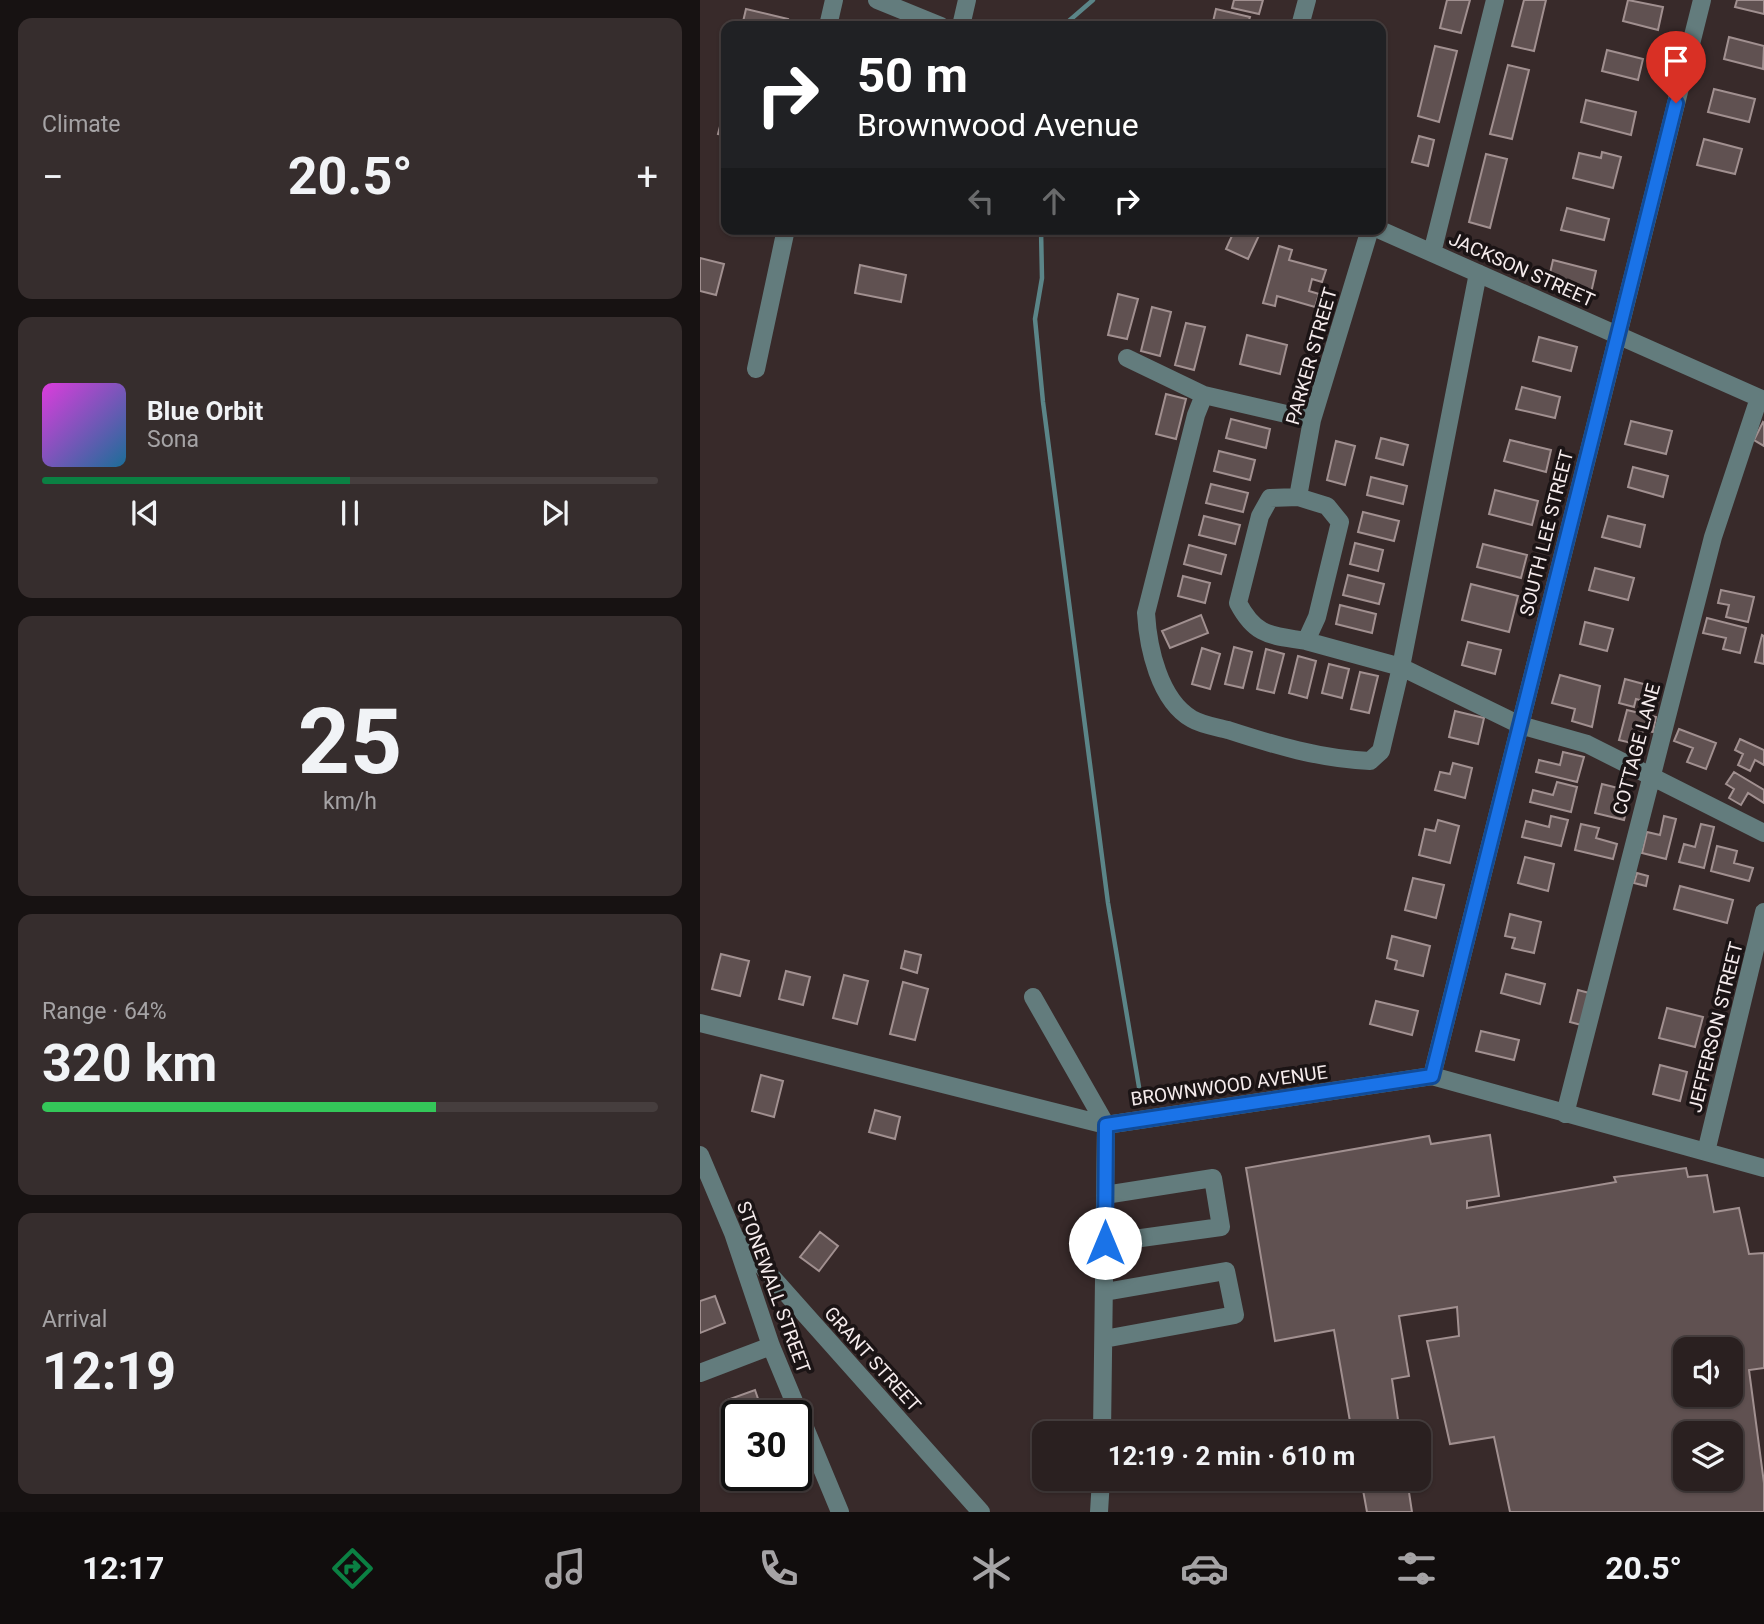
<!DOCTYPE html>
<html lang="en">
<head>
<meta charset="utf-8">
<style>
  :root { --surface:#2a2020; --page:#362d2d; --text:#f1f3f6; --muted:#a5a3a5; --line:#463e3e; --accent:#0b8043 }
  body { margin:0; font-family:Roboto,sans-serif; background:var(--page); color:var(--text); height:100vh; display:flex; flex-direction:column; font-size:26px; white-space:nowrap }
  * { box-sizing:border-box; margin:0 }
  p { font-size:23px; color:var(--muted) }
  .icon { flex:none; width:38px; height:38px; fill:none; stroke:currentColor; stroke-width:2; stroke-linecap:round; stroke-linejoin:round }
  .map { position:relative; flex:1; overflow:hidden }
  .drawer { display:flex; flex-direction:column; gap:18px; padding:18px; background:#171212; width:700px }
  .drawer>* { flex:none }
  .hud { position:absolute; left:21px; top:21px; width:665px; height:214px; border-radius:14px; box-shadow:0 2px 5px #0004,0 0 0 2px var(--line); background:#202124; color:#fff; overflow:hidden }
  .tools { position:absolute; left:973px; top:1337px; display:grid; gap:14px }
  .tools a { display:grid; place-items:center; width:70px; height:70px; border-radius:14px; background:var(--surface); box-shadow:0 2px 5px #0004,0 0 0 2px var(--line); font-size:35px }
  .speed { position:absolute; left:21px; top:1400px; display:flex; gap:14px; font-size:35px; font-weight:700; text-align:center }
  .speed>* { display:grid; place-content:center; width:91px; height:91px; border-radius:50%; background:var(--surface); box-shadow:0 2px 5px #0004,0 0 0 2px var(--line); line-height:1 }
  .speed .limit { border:4px solid #111; border-radius:10px; background:#fff; color:#111 }
  .pin { position:absolute; display:grid; place-items:center; width:60px; height:60px; color:#fff; margin:-72px -30px; border-radius:50% 50% 50% 0; rotate:-45deg; box-shadow:0 0 7px #0007 }
  .pin .icon { rotate:45deg }
  .me { position:absolute; width:77px; margin:-38px; rotate:0deg; stroke-linejoin:round; filter:drop-shadow(0 0 5px #0008) }
  .turn { display:flex; align-items:center; gap:24px; height:147px; padding:0 21px; font-size:32px }
  .turn .icon { width:91px; height:91px; stroke-width:2.5 }
  .turn b { display:block; font-size:49px; line-height:60px }
  .lanes { display:flex; align-items:center; height:66px; padding:0 21px; background:#0003; justify-content:center; gap:35px; direction:ltr }
  .lanes .off { opacity:.35 }
  .big { font-size:52px; font-weight:700; line-height:1.1 }
  .drawer .card { flex:1; display:flex; flex-direction:column; justify-content:center; gap:10px; min-width:0; padding:0 24px; border-radius:14px; background:var(--page) }
  .drawer .dial { align-items:center; gap:0 }
  .dial b { font-size:91px; line-height:1 }
  .song { display:flex; align-items:center; gap:21px }
  .cover { width:84px; height:84px; border-radius:10px; background:linear-gradient(135deg,hsl(300 70% 55%),hsl(200 70% 35%)) }
  .played { height:7px; border-radius:4px; background:linear-gradient(90deg,var(--accent) 50%,var(--line) 50%) }
  .keys { display:flex; justify-content:space-around; direction:ltr }
  .heat { display:flex; justify-content:space-between; align-items:center; font-size:38px; direction:ltr }
  .charge { height:10px; border-radius:5px; background:linear-gradient(90deg,#34c759 64%,var(--line) 0) }
  .trip { position:absolute; left:332px; top:1421px; width:399px; height:70px; border-radius:14px; background:var(--surface); box-shadow:0 2px 5px #0004,0 0 0 2px var(--line); font-weight:700; line-height:70px; text-align:center }
  .tab-bar { display:flex; height:112px; justify-content:space-around; align-items:center; background:#110d0d; color:var(--muted) }
  .tab-bar .icon { width:49px; height:49px }
  .tab-bar .active { color:var(--accent) }
  .tab-bar b { font-size:32px; color:var(--text) }
  main { display:flex; flex:1; min-height:0 }
  .map>svg:first-child { display:block }
  .lines { fill:none; stroke-linecap:round; stroke-linejoin:round }
  .stream { stroke:#5b8588; stroke-width:4.5 }
  .building { fill:#605151; stroke:#a19090; stroke-width:2; fill-rule:evenodd }
  .minor { stroke:#637c7d; stroke-width:18 }
  .route-casing { stroke:#114b97; stroke-width:18 }
  .route { stroke:#1a73e8; stroke-width:12 }
  .labels { text-anchor:middle; stroke-width:7; stroke-linejoin:round; paint-order:stroke }
  .street-label { font-size:19px; fill:#f6eced; stroke:#1b1415 }
</style>
</head>
<body>
<main>
<section class="drawer">
<div class="card"><p>Climate</p>
<div class="heat"><a>−</a><b class="big">20.5°</b><a>+</a></div>
</div>
<div class="card">
<div class="song"><i class="cover"></i><div><b>Blue Orbit</b><p>Sona</p></div></div>
<div class="played"></div>
<div class="keys"><svg class="icon" aria-label="previous" viewBox="0 0 24 24"><path d="M18 5L8 12l10 7zM5 5v14"/></svg><svg class="icon" aria-label="pause" viewBox="0 0 24 24"><path d="M8 5v14M16 5v14"/></svg><svg class="icon" aria-label="next" viewBox="0 0 24 24"><path d="M6 5l10 7-10 7zM19 5v14"/></svg></div>
</div>
<div class="card dial"><b>25</b><p>km/h</p></div>
<div class="card"><p>Range · 64%</p><b class="big">320 km</b><div class="charge"></div></div>
<div class="card"><p>Arrival</p><b class="big">12:19</b></div>
</section>
<div class="map">
<svg width="1064" height="1512" viewBox="0 0 1064 1512">
  <rect width="100%" height="100%" fill="#382a2a"/>
  <g class="lines">
    <path class="stream" d="M 363,26 L 393,0
      M 341,229 L 342,278 L 335,319 L 343,402 L 408,903 L 440,1093"/>
  </g>
  <path class="building" d="M 534,0 L 563,0 L 559,14 L 532,8 Z
    M 747,0 L 770,0 L 761,33 L 740,28 Z
    M 824,0 L 846,0 L 834,51 L 812,46 Z
    M 928,0 L 963,7 L 958,30 L 923,21 Z
    M 1037,0 L 1064,0 L 1064,14 L 1035,7 Z
    M 46,9 L 88,19 L 86,26 L 42,26 Z
    M 516,9 L 550,17 L 547,26 L 512,26 Z
    M 1029,37 L 1064,46 L 1063,69 L 1024,59 Z
    M 735,46 L 757,51 L 739,122 L 718,116 Z
    M 907,50 L 943,59 L 938,80 L 902,71 Z
    M 808,65 L 829,70 L 812,139 L 790,134 Z
    M 1014,89 L 1055,99 L 1049,122 L 1008,112 Z
    M 886,100 L 936,112 L 931,135 L 881,122 Z
    M 25,107 L 26,107 L 26,136 L 18,134 Z
    M 719,136 L 734,140 L 728,166 L 712,162 Z
    M 1004,139 L 1042,149 L 1035,174 L 997,165 Z
    M 902,152 L 921,157 L 913,188 L 873,178 L 879,153 L 901,158 Z
    M 786,154 L 807,159 L 790,228 L 769,222 Z
    M 867,208 L 909,219 L 904,240 L 861,230 Z
    M 535,229 L 562,229 L 548,259 L 526,249 Z
    M 579,246 L 592,250 L 589,260 L 626,270 L 622,282 L 612,279 L 609,291 L 619,294 L 615,307 L 577,296 L 575,306 L 563,303 Z
    M 0,258 L 24,264 L 16,295 L 0,291 Z
    M 853,260 L 896,271 L 891,293 L 848,282 Z
    M 160,265 L 206,275 L 201,302 L 155,293 Z
    M 418,294 L 438,299 L 427,339 L 408,335 Z
    M 452,307 L 471,312 L 460,356 L 441,351 Z
    M 486,323 L 505,327 L 494,370 L 475,365 Z
    M 547,335 L 587,345 L 580,374 L 540,364 Z
    M 839,337 L 877,347 L 871,371 L 833,361 Z
    M 822,387 L 860,397 L 855,418 L 816,409 Z
    M 466,394 L 486,399 L 476,439 L 456,434 Z
    M 531,419 L 570,429 L 566,448 L 526,438 Z
    M 931,421 L 972,431 L 966,454 L 925,444 Z
    M 1063,422 L 1064,423 L 1064,446 L 1054,440 Z
    M 681,438 L 708,445 L 703,465 L 676,458 Z
    M 810,440 L 851,450 L 846,472 L 804,461 Z
    M 636,441 L 655,446 L 645,485 L 627,480 Z
    M 519,451 L 555,460 L 550,480 L 514,471 Z
    M 933,467 L 968,476 L 963,497 L 928,487 Z
    M 671,477 L 707,486 L 703,504 L 667,495 Z
    M 511,484 L 548,493 L 543,512 L 506,503 Z
    M 795,490 L 838,501 L 832,525 L 789,514 Z
    M 663,512 L 699,521 L 694,541 L 658,532 Z
    M 504,516 L 540,525 L 535,544 L 499,535 Z
    M 908,516 L 945,525 L 940,547 L 902,537 Z
    M 655,543 L 683,550 L 678,571 L 650,564 Z
    M 783,544 L 827,555 L 821,578 L 777,567 Z
    M 489,545 L 526,555 L 521,574 L 484,564 Z
    M 895,568 L 934,578 L 928,600 L 889,590 Z
    M 648,575 L 684,584 L 679,604 L 643,595 Z
    M 483,576 L 510,583 L 505,603 L 478,596 Z
    M 771,584 L 818,596 L 809,632 L 762,620 Z
    M 1021,590 L 1054,597 L 1048,622 L 1026,617 L 1029,605 L 1018,603 Z
    M 640,605 L 676,614 L 672,633 L 636,624 Z
    M 501,615 L 508,633 L 470,648 L 462,631 Z
    M 1007,618 L 1046,628 L 1040,653 L 1023,649 L 1026,638 L 1003,633 Z
    M 885,622 L 913,629 L 907,651 L 880,644 Z
    M 1062,635 L 1064,636 L 1064,664 L 1055,662 Z
    M 768,642 L 801,650 L 795,674 L 762,665 Z
    M 534,647 L 552,652 L 543,688 L 525,684 Z
    M 502,648 L 520,654 L 510,689 L 492,684 Z
    M 566,649 L 584,654 L 574,693 L 557,689 Z
    M 598,656 L 616,661 L 607,698 L 589,693 Z
    M 629,664 L 649,669 L 642,698 L 622,693 Z
    M 660,672 L 678,676 L 669,713 L 651,709 Z
    M 860,675 L 900,686 L 892,727 L 872,721 L 875,709 L 852,703 Z
    M 925,679 L 951,686 L 947,702 L 936,699 L 934,707 L 919,703 Z
    M 927,710 L 956,717 L 953,732 L 943,730 L 940,745 L 919,740 Z
    M 755,711 L 784,718 L 778,744 L 749,737 Z
    M 979,729 L 1016,743 L 1006,769 L 987,762 L 993,748 L 974,741 Z
    M 1040,739 L 1064,750 L 1064,765 L 1055,760 L 1050,771 L 1038,765 L 1043,754 L 1035,750 Z
    M 863,752 L 884,757 L 877,782 L 836,772 L 839,760 L 860,765 Z
    M 753,763 L 772,768 L 765,798 L 735,790 L 740,772 L 750,774 Z
    M 1034,772 L 1064,790 L 1064,803 L 1048,793 L 1041,805 L 1029,798 L 1034,789 L 1026,784 Z
    M 857,782 L 877,787 L 871,812 L 830,802 L 833,790 L 853,795 Z
    M 902,784 L 922,789 L 919,802 L 928,804 L 924,820 L 895,813 Z
    M 851,816 L 868,820 L 861,846 L 822,837 L 826,821 L 849,827 Z
    M 964,816 L 976,819 L 966,859 L 942,853 L 947,832 L 960,835 Z
    M 738,820 L 759,826 L 750,863 L 719,855 L 725,829 L 735,831 Z
    M 881,824 L 899,828 L 896,838 L 917,844 L 913,859 L 875,850 Z
    M 1001,824 L 1014,827 L 1004,868 L 979,862 L 984,844 L 995,847 Z
    M 1017,846 L 1037,851 L 1034,863 L 1053,868 L 1049,881 L 1011,871 Z
    M 825,857 L 854,864 L 848,891 L 818,883 Z
    M 937,873 L 948,876 L 946,886 L 934,883 Z
    M 713,878 L 744,885 L 736,918 L 705,910 Z
    M 980,886 L 1033,900 L 1027,923 L 974,909 Z
    M 810,914 L 841,922 L 834,953 L 812,948 L 815,938 L 805,936 Z
    M 692,936 L 730,946 L 723,976 L 695,969 L 697,961 L 687,958 Z
    M 205,951 L 221,955 L 217,973 L 201,968 Z
    M 21,954 L 49,961 L 40,996 L 12,989 Z
    M 86,971 L 110,977 L 103,1005 L 79,999 Z
    M 806,974 L 845,984 L 840,1004 L 801,993 Z
    M 144,975 L 168,981 L 157,1024 L 133,1018 Z
    M 203,982 L 228,989 L 215,1040 L 190,1034 Z
    M 878,990 L 893,994 L 885,1026 L 870,1022 Z
    M 676,1001 L 718,1011 L 712,1035 L 670,1024 Z
    M 967,1008 L 1003,1017 L 995,1047 L 959,1038 Z
    M 781,1031 L 819,1040 L 814,1060 L 776,1051 Z
    M 960,1065 L 987,1072 L 980,1101 L 953,1094 Z
    M 61,1075 L 83,1081 L 74,1117 L 52,1111 Z
    M 175,1110 L 200,1117 L 195,1139 L 169,1132 Z
    M 790,1135 L 799,1196 L 767,1201 L 767,1208 L 916,1182 L 914,1177 L 986,1168 L 988,1177 L 1007,1175 L 1014,1212 L 1039,1208 L 1049,1254 L 1064,1253 L 1064,1368 L 1049,1370 L 1064,1483 L 1064,1512 L 810,1512 L 794,1437 L 750,1444 L 727,1341 L 759,1336 L 757,1307 L 699,1316 L 709,1376 L 692,1379 L 700,1433 L 652,1433 L 634,1330 L 575,1341 L 546,1168 L 729,1136 L 731,1144 ZM 985,1349 L 1031,1349 L 1031,1395 L 985,1395 ZM 985,1433 L 1031,1433 L 1031,1479 L 985,1479 Z
    M 120,1232 L 138,1246 L 119,1271 L 100,1257 Z
    M 15,1296 L 25,1323 L 0,1333 L 0,1301 Z
    M 55,1390 L 64,1416 L 37,1416 L 37,1425 L 27,1400 Z
    M 54,1475 L 78,1475 L 79,1478 L 58,1485 Z
    M 661,1479 L 707,1479 L 712,1512 L 667,1512 Z"/>
  <g class="lines">
    <path class="minor" d="M 177,0 L 241,26
      M 128,26 L 134,0
      M 261,26 L 267,0
      M 600,26 L 607,0
      M 678,229 L 1064,400
      M 732,253 L 795,0
      M 427,358 L 504,395 L 612,420
      M 56,369 L 86,229
      M 504,395 L 496,415 L 446,613 C 448,647 459,700 492,719 C 502,725 517,727 528,730 C 574,745 621,759 670,761 L 681,751 L 701,667 L 778,273
      M 598,497 L 627,506 L 640,522 L 617,617 L 606,641 C 571,635 556,637 538,603 L 560,516 L 570,498 Z
      M 598,497 L 612,420 L 670,229
      M 606,641 L 701,667 L 820,725 L 887,744 L 1064,833
      M 333,997 L 406,1125 L 402,1433
      M 0,1023 L 406,1125 L 732,1076 L 1064,1168
      M 732,1076 L 1002,0
      M 865,1114 L 1013,537 L 1059,398
      M 1006,1152 L 1064,912
      M 0,1155 L 33,1233 L 71,1346 L 140,1512
      M 39,1240 L 281,1512
      M 405,1243 L 521,1227 L 513,1178 L 405,1195
      M 404,1339 L 535,1315 L 526,1271 L 405,1292
      M 0,1373 L 71,1346
      M 399,1512 L 401,1479"/>
  </g>
  <g class="lines">
    <g class="route-casing">
      <path id="route" d="M 405,1243 L 406,1125 L 732,1076 L 976,103"/>
    </g>
    <use href="#route" class="route"/>
  </g>
  <g class="labels">
    <g class="street-label">
      <text transform="translate(822 269) rotate(24)" y="7">JACKSON STREET</text>
      <text transform="translate(611 356) rotate(-74)" y="7">PARKER STREET</text>
      <text transform="translate(846 533) rotate(-76)" y="7">SOUTH LEE STREET</text>
      <text transform="translate(936 749) rotate(-75)" y="7">COTTAGE LANE</text>
      <text transform="translate(1015 1027) rotate(-76)" y="7">JEFFERSON STREET</text>
      <text transform="translate(529 1085) rotate(-8)" y="7">BROWNWOOD AVENUE</text>
      <text transform="translate(74 1287) rotate(70)" y="7">STONEWALL STREET</text>
      <text transform="translate(173 1359) rotate(48)" y="7">GRANT STREET</text>
    </g>
  </g>
</svg>
<div class="tools">
<a><svg class="icon" aria-label="sound" viewBox="0 0 24 24"><path d="M4 9h4l5-4v14l-5-4H4zM17 9q2 3 0 6"/></svg></a>
<a><svg class="icon" aria-label="layers" viewBox="0 0 24 24"><path d="M12 4l9 5-9 5-9-5zM3 14l9 5 9-5"/></svg></a>
</div>
<div class="speed"><div class="limit">30</div></div>
<div class="pin" style="left:976px;top:103px;background:#d93025"><svg class="icon" aria-label="arrive" viewBox="0 0 24 24"><path d="M6 21V4h12l-3 4 3 4H6"/></svg></div>
<svg class="me" style="left:405px;top:1243px" viewBox="-20 -20 40 40"><circle r="19" fill="#fff"/><path d="M0-13L10 11 0 6-10 11z" fill="#1a73e8"/></svg>
<div class="trip">12:19 · 2 min · 610 m</div>
<div class="hud">
<div class="turn"><svg class="icon" aria-label="right" viewBox="0 0 24 24"><path d="M7 20v-9h11M14 6l5 5-5 5"/></svg><div><b>50 m</b>Brownwood Avenue</div></div>
<div class="lanes"><svg class="icon off" aria-label="left" viewBox="0 0 24 24"><path d="M17 20v-9H6M10 6l-5 5 5 5"/></svg><svg class="icon off" aria-label="ahead" viewBox="0 0 24 24"><path d="M12 20V5M6 11l6-6 6 6"/></svg><svg class="icon" aria-label="right" viewBox="0 0 24 24"><path d="M7 20v-9h11M14 6l5 5-5 5"/></svg></div>
</div>
</div>
</main>
<nav class="tab-bar">
<b>12:17</b>
<svg class="icon active" aria-label="directions" viewBox="0 0 24 24"><path d="M12 3l9 9-9 9-9-9zM9 14v-3h6M13 9l2 2-2 2"/></svg>
<svg class="icon" aria-label="music" viewBox="0 0 24 24"><path d="M9 18V5l10-2v13"/><circle cx="6" cy="18" r="3"/><circle cx="16" cy="16" r="3"/></svg>
<svg class="icon" aria-label="phone" viewBox="0 0 24 24"><path d="M5 4h4l2 5-3 2q2 4 5 5l2-3 5 2v4C11 20 4 13 5 4z"/></svg>
<svg class="icon" aria-label="climate" viewBox="0 0 24 24"><path d="M12 3v18M4 7l16 10M4 17L20 7"/></svg>
<svg class="icon" aria-label="car" viewBox="0 0 24 24"><path d="M5 17H2v-5l4-1 3-4h7l3 4 3 1v5h-3M9 17h6M6 11h13"/><circle cx="7" cy="17" r="2"/><circle cx="17" cy="17" r="2"/></svg>
<svg class="icon" aria-label="filters" viewBox="0 0 24 24"><path d="M4 7h16M4 17h16"/><circle cx="9" cy="7" r="2"/><circle cx="15" cy="17" r="2"/></svg>
<b>20.5°</b>
</nav>
</body>
</html>
